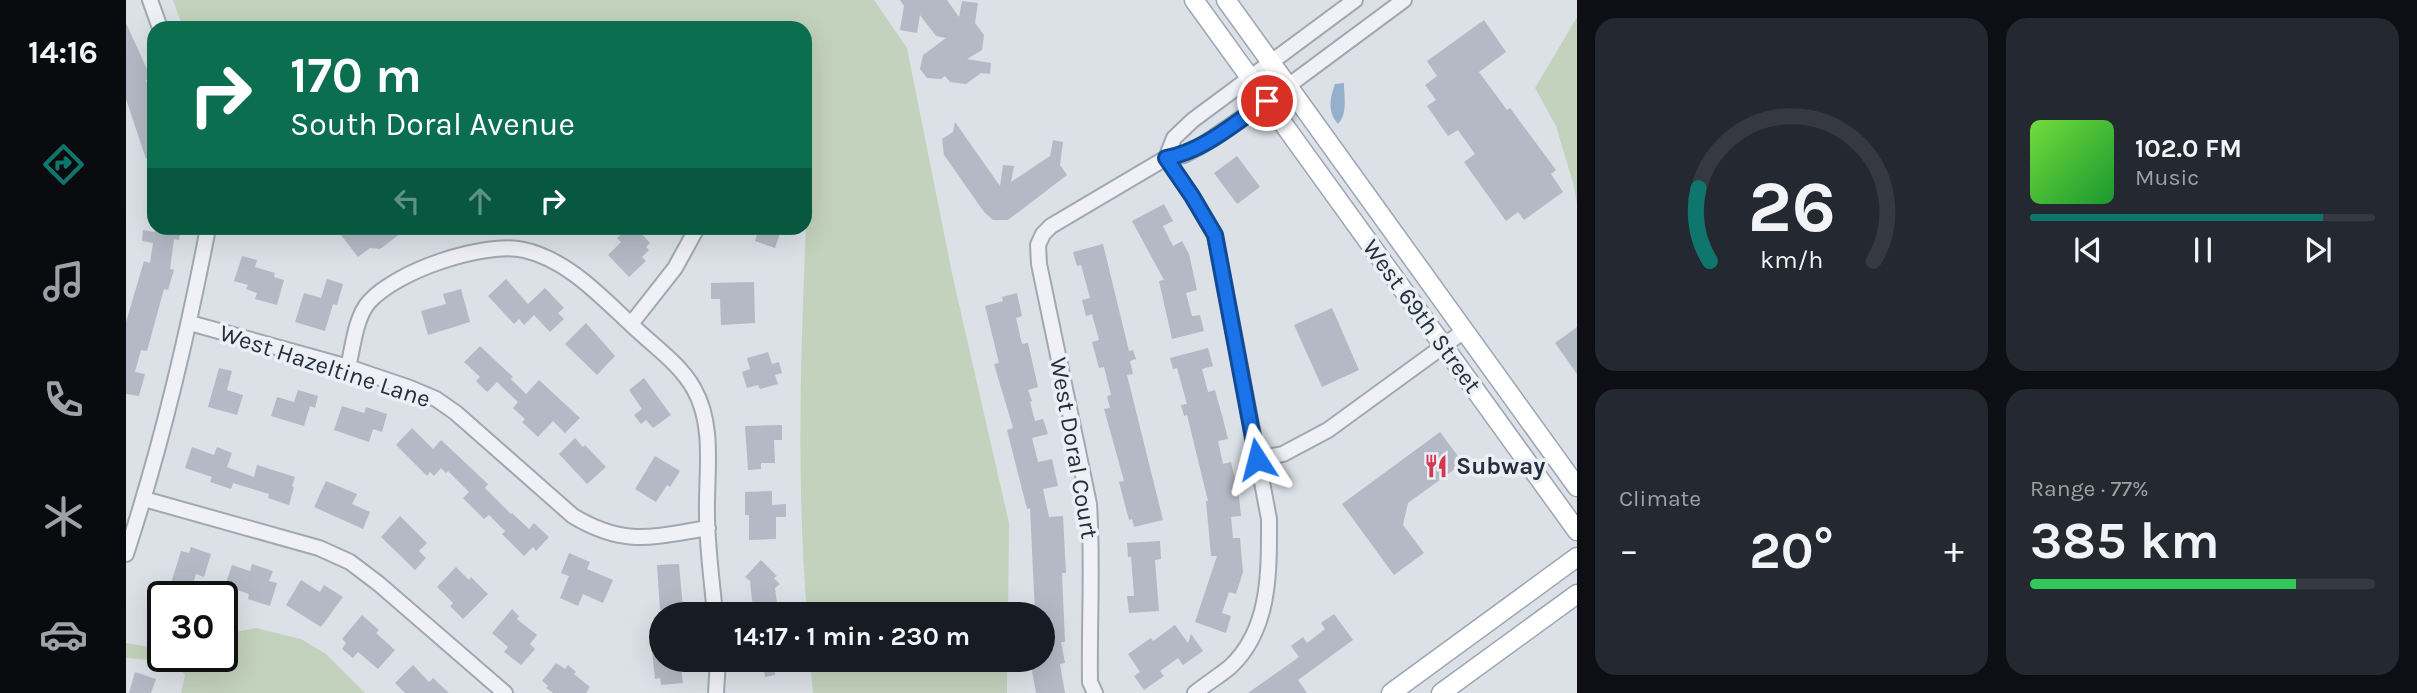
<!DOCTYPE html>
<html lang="en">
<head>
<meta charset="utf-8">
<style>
  :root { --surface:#171b24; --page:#242831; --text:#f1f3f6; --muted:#9ea1a6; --line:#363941; --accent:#0f766e }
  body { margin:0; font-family:Karla,sans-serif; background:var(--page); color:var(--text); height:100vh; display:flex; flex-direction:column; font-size:26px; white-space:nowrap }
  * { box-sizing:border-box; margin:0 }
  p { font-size:23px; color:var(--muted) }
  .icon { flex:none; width:38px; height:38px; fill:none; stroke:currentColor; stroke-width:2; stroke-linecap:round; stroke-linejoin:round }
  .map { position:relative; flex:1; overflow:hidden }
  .details { display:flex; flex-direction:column; gap:18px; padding:18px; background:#0d0f14; width:840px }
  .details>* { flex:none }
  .guide { position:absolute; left:21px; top:21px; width:665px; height:214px; border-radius:21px; box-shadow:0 7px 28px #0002; background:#0b6e4f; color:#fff; overflow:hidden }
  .speed { position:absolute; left:21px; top:581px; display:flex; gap:14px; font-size:35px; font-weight:700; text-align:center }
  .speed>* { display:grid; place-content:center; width:91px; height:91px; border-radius:50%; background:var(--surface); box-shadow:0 7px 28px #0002; line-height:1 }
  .speed .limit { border:4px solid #111; border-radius:10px; background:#fff; color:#111 }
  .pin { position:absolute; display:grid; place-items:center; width:60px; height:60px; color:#fff; margin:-30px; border:4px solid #fff; border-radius:50%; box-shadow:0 2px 7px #0007 }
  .me { position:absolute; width:77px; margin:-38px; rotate:351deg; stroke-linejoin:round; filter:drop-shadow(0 0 5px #0008) }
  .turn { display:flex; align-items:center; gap:24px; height:147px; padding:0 28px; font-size:32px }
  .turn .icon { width:91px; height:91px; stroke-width:2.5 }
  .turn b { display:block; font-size:49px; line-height:60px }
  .lanes { display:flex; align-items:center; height:66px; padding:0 28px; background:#0003; justify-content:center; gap:35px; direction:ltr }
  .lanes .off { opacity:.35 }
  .big { font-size:52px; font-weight:700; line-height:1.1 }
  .details .widget { flex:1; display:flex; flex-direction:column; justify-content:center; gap:10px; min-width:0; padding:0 24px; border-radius:21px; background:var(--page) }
  .details .dial { align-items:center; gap:0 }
  .dial svg { height:182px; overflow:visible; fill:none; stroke:var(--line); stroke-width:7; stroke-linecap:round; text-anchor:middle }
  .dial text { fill:var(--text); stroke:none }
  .song { display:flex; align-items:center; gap:21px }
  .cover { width:84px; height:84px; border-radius:10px; background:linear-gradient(135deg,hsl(100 70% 55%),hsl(130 70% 35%)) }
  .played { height:7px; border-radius:4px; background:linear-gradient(90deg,var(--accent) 85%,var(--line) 85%) }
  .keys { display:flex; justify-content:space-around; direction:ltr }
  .heat { display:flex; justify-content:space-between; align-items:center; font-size:38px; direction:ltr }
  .charge { height:10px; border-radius:5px; background:linear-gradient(90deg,#34c759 77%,var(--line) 0) }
  .details .tiles { flex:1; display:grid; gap:18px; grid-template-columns:repeat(2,1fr) }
  .trip { position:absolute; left:523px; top:602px; width:406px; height:70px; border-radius:35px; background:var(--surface); box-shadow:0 7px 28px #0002; font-weight:700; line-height:70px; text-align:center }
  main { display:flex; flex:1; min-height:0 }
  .tabs { display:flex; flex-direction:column; width:126px; justify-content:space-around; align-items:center; background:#090b0e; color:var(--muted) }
  .tabs .icon { width:49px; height:49px }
  .tabs .on { color:var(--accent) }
  .tabs b { font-size:32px; color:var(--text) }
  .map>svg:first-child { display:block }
  .green { fill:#c3d2bc }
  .water { fill:#94b0cb }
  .building { fill:#b3bac5 }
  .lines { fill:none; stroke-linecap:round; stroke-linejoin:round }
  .minor-casing { stroke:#a1a8b1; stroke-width:18 }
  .major-casing { stroke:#9ba5b4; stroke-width:21 }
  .minor { stroke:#eff1f6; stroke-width:14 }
  .major { stroke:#fff; stroke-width:18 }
  .route-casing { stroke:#114b97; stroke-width:18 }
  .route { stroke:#1a73e8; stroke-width:12 }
  .labels { text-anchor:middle; stroke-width:7; stroke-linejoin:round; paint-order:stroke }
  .street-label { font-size:24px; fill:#252f3f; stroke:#ebf0f5 }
  .poi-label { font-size:24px; font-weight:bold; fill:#252f3f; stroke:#ebf0f5; text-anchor:start }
</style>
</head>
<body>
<main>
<nav class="tabs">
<b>14:16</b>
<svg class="icon on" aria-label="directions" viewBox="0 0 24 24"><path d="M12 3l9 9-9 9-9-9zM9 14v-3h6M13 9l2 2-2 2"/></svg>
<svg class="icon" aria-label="music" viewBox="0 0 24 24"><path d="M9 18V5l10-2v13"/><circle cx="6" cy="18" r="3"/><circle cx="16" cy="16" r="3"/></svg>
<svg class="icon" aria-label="phone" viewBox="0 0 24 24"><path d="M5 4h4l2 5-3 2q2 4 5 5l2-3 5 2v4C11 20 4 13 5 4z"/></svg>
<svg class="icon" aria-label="climate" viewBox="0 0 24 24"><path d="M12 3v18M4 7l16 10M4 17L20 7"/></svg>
<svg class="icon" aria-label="car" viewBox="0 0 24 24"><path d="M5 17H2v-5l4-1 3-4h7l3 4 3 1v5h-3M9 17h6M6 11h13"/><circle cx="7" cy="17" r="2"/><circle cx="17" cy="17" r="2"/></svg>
</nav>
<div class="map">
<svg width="1451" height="693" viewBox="0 0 1451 693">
  <rect width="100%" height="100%" fill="#dce1e7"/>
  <path class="green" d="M 47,0 L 748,0 L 781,48 L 827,278 L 883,523 L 882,614 L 681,614 C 668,455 677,296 684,137 L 685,104 L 679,94 L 679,28 L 57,28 Z
    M 1451,17 L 1451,203 L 1447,183 L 1430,126 L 1409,88 Z
    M 130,628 L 175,639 L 200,654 L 239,693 L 55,693 L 59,675 L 48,662 L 0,658 L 0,643 L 37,649 L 37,656 L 96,656 L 96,638 L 114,631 Z
    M 684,660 L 881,660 L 881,693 L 687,693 Z"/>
  <path class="water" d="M 1218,83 C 1218,96 1222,114 1212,124 C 1201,111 1204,99 1209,84 Z"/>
  <path class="building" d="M 774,0 L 821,0 L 833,17 L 836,1 L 852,3 L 849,23 L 858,35 L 856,50 L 841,59 L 865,63 L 864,74 L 855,73 L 840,84 L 824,82 L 819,76 L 815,79 L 801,78 L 794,69 L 797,55 L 820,38 L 810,36 L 794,15 L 791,33 L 774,30 L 778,6 Z
    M 1358,20 L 1380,52 L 1353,72 L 1381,110 L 1384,108 L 1430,170 L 1425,174 L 1437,192 L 1398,220 L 1392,212 L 1380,221 L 1338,162 L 1349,154 L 1332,130 L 1322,136 L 1301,106 L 1310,100 L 1299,85 L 1311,76 L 1301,61 Z
    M 0,23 L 25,78 L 20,80 L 28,102 L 28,156 L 20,159 L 0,99 Z
    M 829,122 L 874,186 L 877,165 L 888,166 L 885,182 L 924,156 L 927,140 L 937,142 L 934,165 L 941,175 L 882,220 L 867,220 L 858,212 L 818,155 L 816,139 L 827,132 Z
    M 1111,156 L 1134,187 L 1111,204 L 1088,173 Z
    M 1038,204 L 1047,221 L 1037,226 L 1047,246 L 1056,241 L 1063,254 L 1071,290 L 1060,293 L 1066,316 L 1074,315 L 1078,331 L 1046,339 L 1033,281 L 1038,280 L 1006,221 Z
    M 30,228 L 55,228 L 53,240 L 48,239 L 44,269 L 48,270 L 42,290 L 38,289 L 21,351 L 15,350 L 9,372 L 19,374 L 13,396 L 0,394 L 0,322 L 18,261 L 24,263 L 27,243 L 16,241 L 17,230 L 29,232 Z
    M 226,228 L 282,228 L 254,249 L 244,248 L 232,257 L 215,235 Z
    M 502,228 L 510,228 L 524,243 L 520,247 L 523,250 L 516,257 L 520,261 L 503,277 L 482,255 L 495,242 L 491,238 Z
    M 633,228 L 656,228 L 649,248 L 629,241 Z
    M 977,244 L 1003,351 L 1007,350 L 1010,359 L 1004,361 L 1007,374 L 1001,375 L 1037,520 L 1008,527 L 1006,519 L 1003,520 L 993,482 L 998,481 L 978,409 L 984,408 L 981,396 L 985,395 L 978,367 L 973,368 L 966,342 L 973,340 L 966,314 L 960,316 L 956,300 L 964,298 L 955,265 L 951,266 L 947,252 Z
    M 116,256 L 131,260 L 129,267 L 149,273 L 148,277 L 158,280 L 151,305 L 129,299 L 131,293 L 120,289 L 122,285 L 108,281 Z
    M 201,279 L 217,284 L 211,305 L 207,304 L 199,331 L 169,322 L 178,293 L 195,298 Z
    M 380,279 L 402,304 L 419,288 L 438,308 L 432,313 L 438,319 L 424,332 L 408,315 L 398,325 L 393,319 L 388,324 L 362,296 Z
    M 628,282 L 629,323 L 595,325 L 594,299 L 585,299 L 585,283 Z
    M 335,289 L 344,322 L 302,335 L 295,311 L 320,304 L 317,294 Z
    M 891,293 L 896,316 L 890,318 L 896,344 L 902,343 L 912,387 L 902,390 L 906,401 L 904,402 L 909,421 L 917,419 L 922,434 L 906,438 L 912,462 L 926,459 L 932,486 L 917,489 L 923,517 L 937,516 L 940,573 L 936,573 L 939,642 L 935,642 L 939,663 L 934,664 L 939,693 L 910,693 L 904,660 L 917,660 L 917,614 L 909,614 L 904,508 L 901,509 L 881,430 L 887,428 L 868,364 L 873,363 L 859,306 L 877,301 L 876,297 Z
    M 1206,308 L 1233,370 L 1196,387 L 1168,325 Z
    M 460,323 L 489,356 L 471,375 L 439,344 Z
    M 1451,327 L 1451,374 L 1429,343 Z
    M 354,346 L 387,377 L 385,379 L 400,394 L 413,380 L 454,418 L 439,433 L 427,421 L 412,437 L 396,422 L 399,419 L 387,408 L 392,402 L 371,382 L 361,392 L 350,381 L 354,377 L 338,362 Z
    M 1082,348 L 1087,366 L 1076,369 L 1082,392 L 1089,390 L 1097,419 L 1102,439 L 1092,441 L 1097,464 L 1105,462 L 1113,496 L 1115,516 L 1105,517 L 1107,538 L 1114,538 L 1117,572 L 1110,594 L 1103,592 L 1096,613 L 1105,616 L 1100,633 L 1069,622 L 1091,556 L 1085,556 L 1080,501 L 1082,501 L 1061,415 L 1058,416 L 1055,405 L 1061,404 L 1051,368 L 1047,369 L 1044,358 Z
    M 642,352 L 646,364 L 653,362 L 656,373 L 649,375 L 652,384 L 634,389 L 632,385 L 621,388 L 616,372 L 624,369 L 621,358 Z
    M 93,368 L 106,371 L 101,390 L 117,395 L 111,415 L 82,407 Z
    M 518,378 L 545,415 L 527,428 L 520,420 L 515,424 L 508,415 L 516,409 L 503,390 Z
    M 172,390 L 192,396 L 189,408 L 184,406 L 178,426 L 145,416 L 151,397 L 168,402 Z
    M 216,406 L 238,413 L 240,407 L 261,414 L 256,432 L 247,429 L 243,442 L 208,430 Z
    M 656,425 L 656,440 L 648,440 L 649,463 L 635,463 L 635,469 L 622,470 L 619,426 Z
    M 286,428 L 307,449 L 315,440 L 362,484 L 359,488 L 385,514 L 386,513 L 403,529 L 408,523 L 423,537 L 410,551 L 407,547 L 398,556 L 376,534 L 379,531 L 363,515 L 358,519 L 337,498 L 343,492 L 322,471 L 320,473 L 315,468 L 308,476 L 304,472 L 301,476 L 270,445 Z
    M 1314,432 L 1337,463 L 1282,503 L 1277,525 L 1298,553 L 1268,575 L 1216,504 Z
    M 449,438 L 457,447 L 459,445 L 480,467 L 461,484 L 433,454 Z
    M 66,447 L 88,455 L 91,447 L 106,453 L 101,467 L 128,477 L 131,465 L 169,477 L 166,486 L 168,487 L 163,505 L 142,498 L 143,494 L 107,483 L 105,489 L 84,482 L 86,477 L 59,468 Z
    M 529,456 L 554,471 L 544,487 L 541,485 L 530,502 L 509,489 Z
    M 200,481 L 231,494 L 226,504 L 244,512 L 237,529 L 188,507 Z
    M 646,491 L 646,505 L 660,504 L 660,517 L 650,517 L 650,539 L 623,540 L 623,515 L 619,515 L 619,492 Z
    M 274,516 L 301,543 L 293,551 L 300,558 L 289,570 L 255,537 Z
    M 1034,541 L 1035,559 L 1029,560 L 1033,611 L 1003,613 L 1001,596 L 1008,596 L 1005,557 L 1002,557 L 1001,543 Z
    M 65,547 L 85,554 L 78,577 L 70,574 L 65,590 L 45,583 L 55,551 L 63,553 Z
    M 443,553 L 464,562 L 461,569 L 487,580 L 477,603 L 457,594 L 452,606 L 434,598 L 443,576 L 435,573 Z
    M 635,560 L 651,576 L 648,578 L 654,584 L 649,588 L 652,610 L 632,613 L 631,606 L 626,601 L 624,581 L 619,577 Z
    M 126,564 L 147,571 L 143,581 L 151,583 L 144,606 L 122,599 L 123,594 L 99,586 L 106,565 L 124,571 Z
    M 553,564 L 557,608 L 534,610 L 531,565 Z
    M 330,567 L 343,580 L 345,577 L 362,594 L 337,619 L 324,606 L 327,603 L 311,587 Z
    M 175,580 L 194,592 L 198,585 L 217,597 L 195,627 L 160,605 Z
    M 386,609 L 393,616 L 391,619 L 411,635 L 404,644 L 409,649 L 395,665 L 378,652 L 382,647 L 366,633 Z
    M 1208,614 L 1227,640 L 1172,680 L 1181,693 L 1122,693 L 1173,657 L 1165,646 L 1177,637 L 1181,643 L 1199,629 L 1195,623 Z
    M 236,615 L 253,630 L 250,633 L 269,650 L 252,669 L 232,652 L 227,658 L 216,649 L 220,643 L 216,639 Z
    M 1049,625 L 1062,643 L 1065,634 L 1077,651 L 1057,665 L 1052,658 L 1034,671 L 1038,676 L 1018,690 L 1008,676 L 1014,672 L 1002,654 L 1025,638 L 1027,641 Z
    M 536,649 L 536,660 L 554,660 L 557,683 L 535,685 L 534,678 L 529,679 L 526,650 Z
    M 630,660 L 657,660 L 658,669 L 649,670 L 649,675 L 639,677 L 638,670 L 631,671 Z
    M 430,663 L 439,669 L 442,665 L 450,672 L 448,674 L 464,687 L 460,693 L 427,693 L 420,688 L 422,686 L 416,681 Z
    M 287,665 L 303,682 L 307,678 L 323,693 L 279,693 L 269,683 Z
    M 9,672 L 30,679 L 25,693 L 3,693 Z"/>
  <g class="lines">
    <g class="minor-casing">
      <path id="minor" d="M 24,0 L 34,28
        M 1040,158 L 1066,196 L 1089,235 L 1143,519 C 1143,570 1145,629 1104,667 C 1093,676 1080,684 1069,693
        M 1040,158 L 1048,138 L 1067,120 L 1229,0
        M 64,323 L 222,367 L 284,388 L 310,399 L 330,413 L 447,516 C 499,547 526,537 582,528
        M 505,324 L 549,268 L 571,228
        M 222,367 C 227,348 229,318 243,302 C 270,271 358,241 398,250 C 443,260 477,299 509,328 C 529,347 555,365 568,389 C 589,426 580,473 581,514 C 581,547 586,581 589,614
        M 1131,459 L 1157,454 L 1202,430 L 1338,331
        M 18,499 L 193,548 L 224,562 L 253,584 L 379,693
        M 0,554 C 35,447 61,338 82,228
        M 590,693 L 592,660
        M 969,693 L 964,682 C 963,623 967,563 963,504 L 913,264 L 912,245 L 917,234 L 925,226 L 1040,158 L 1058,155 L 1075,146 L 1162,86 L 1278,0"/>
    </g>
    <g class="major-casing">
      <path id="major" d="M 1068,0 L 1451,531
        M 1100,0 L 1451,487
        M 1265,693 L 1451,557
        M 1315,693 L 1451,594"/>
    </g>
    <use href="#minor" class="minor"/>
    <use href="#major" class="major"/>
  </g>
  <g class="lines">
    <g class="route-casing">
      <path id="route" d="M 1131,459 L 1089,235 L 1066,196 L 1040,158 C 1078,151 1110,122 1141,101"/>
    </g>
    <use href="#route" class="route"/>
  </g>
  <defs>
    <g id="restaurant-bare" transform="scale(1.89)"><path d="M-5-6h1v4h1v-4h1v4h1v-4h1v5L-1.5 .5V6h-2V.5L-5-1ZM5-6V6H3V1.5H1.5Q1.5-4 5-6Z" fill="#d73653" stroke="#ebf0f5" stroke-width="2.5" paint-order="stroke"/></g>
  </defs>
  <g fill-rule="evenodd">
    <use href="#restaurant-bare" x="1310" y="466"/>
  </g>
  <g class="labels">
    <g class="street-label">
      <text transform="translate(1296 316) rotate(54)" y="8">West 69th Street</text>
      <text transform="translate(199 366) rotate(18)" y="8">West Hazeltine Lane</text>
      <text transform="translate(948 448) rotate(80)" y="8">West Doral Court</text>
    </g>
    <g class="poi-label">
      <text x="1330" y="474">Subway</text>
    </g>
  </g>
</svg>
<div class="speed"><div class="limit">30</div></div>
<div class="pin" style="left:1141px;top:101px;background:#d93025"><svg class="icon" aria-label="arrive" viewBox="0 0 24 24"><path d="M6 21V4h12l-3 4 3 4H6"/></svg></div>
<svg class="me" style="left:1131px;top:459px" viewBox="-20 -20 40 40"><path d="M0-17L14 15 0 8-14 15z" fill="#1a73e8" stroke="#fff" stroke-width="4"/></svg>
<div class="trip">14:17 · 1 min · 230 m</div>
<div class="guide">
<div class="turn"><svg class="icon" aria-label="right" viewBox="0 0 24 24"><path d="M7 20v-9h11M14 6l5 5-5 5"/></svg><div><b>170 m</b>South Doral Avenue</div></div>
<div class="lanes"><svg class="icon off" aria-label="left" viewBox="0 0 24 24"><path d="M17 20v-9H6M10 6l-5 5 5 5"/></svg><svg class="icon off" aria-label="ahead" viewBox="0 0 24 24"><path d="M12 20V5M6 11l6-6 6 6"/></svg><svg class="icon" aria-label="right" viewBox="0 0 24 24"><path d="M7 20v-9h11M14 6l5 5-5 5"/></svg></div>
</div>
</div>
<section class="details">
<div class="tiles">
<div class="widget dial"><svg viewBox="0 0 100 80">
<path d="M14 69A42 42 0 1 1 86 69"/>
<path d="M14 69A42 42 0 0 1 9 37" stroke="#0f766e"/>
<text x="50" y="56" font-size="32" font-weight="700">26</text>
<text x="50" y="72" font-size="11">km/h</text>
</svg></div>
<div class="widget">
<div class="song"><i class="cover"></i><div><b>102.0 FM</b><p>Music</p></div></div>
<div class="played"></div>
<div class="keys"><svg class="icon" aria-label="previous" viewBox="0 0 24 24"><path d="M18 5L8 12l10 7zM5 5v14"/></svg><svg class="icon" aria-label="pause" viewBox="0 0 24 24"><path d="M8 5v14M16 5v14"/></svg><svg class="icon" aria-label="next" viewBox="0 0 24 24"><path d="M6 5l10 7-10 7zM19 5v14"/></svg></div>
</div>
<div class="widget"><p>Climate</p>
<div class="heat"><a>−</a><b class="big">20°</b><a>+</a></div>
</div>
<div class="widget"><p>Range · 77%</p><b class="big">385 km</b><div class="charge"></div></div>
</div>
</section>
</main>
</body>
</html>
